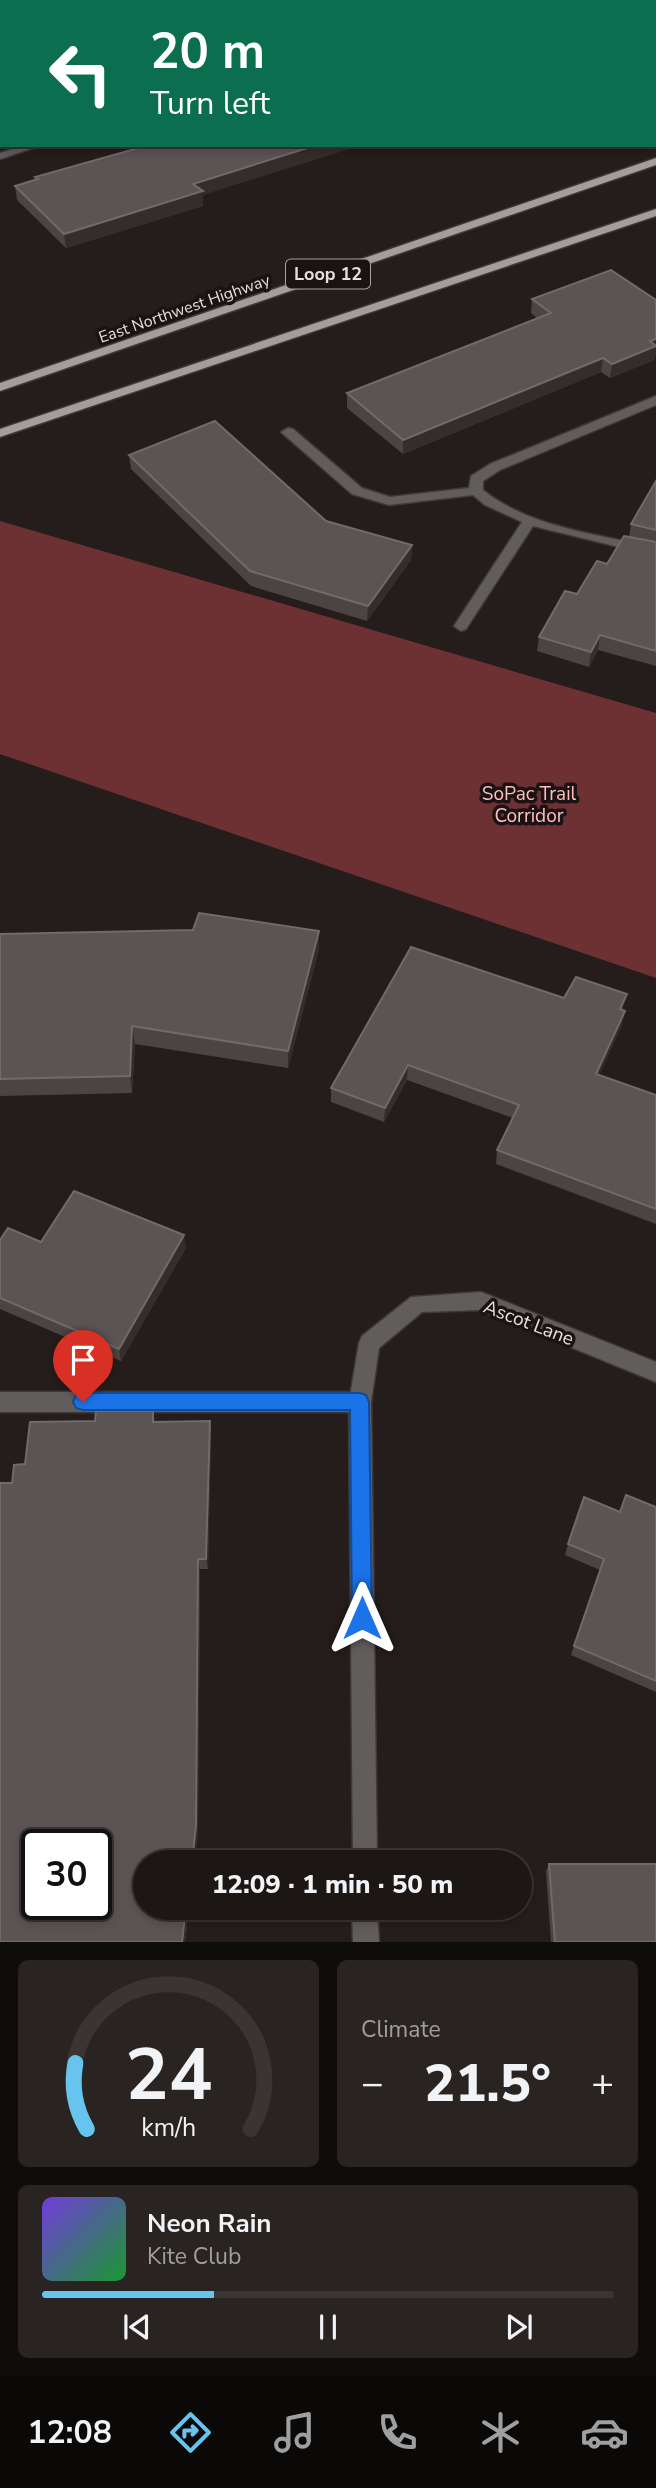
<!DOCTYPE html>
<html lang="en">
<head>
<meta charset="utf-8">
<style>
  :root { --surface:#1c1615; --page:#292322; --text:#f1f3f6; --muted:#a09fa0; --line:#3a3534; --accent:#66c4ef }
  body { margin:0; font-family:"Nunito Sans",sans-serif; background:var(--page); color:var(--text); height:100vh; display:flex; flex-direction:column; font-size:26px; white-space:nowrap }
  * { box-sizing:border-box; margin:0 }
  p { font-size:23px; color:var(--muted) }
  .icon { flex:none; width:38px; height:38px; fill:none; stroke:currentColor; stroke-width:2; stroke-linecap:round; stroke-linejoin:round }
  .map { position:relative; height:1942px; overflow:hidden }
  .panel { display:flex; flex-direction:column; gap:18px; padding:18px; background:#0f0c0c; flex:1 }
  .panel>* { flex:none }
  .top-card { position:absolute; left:0px; top:0px; width:656px; height:147px; box-shadow:0 4px 10px #0003,0 0 0 2px var(--line); background:#0b6e4f; color:#fff; overflow:hidden }
  .speed { position:absolute; left:21px; top:1829px; display:flex; gap:14px; font-size:35px; font-weight:700; text-align:center }
  .speed>* { display:grid; place-content:center; width:91px; height:91px; border-radius:50%; background:var(--surface); box-shadow:0 4px 10px #0003,0 0 0 2px var(--line); line-height:1 }
  .speed .limit { border:4px solid #111; border-radius:10px; background:#fff; color:#111 }
  .pin { position:absolute; display:grid; place-items:center; width:60px; height:60px; color:#fff; margin:-72px -30px; border-radius:50% 50% 50% 0; rotate:-45deg; box-shadow:0 0 7px #0007 }
  .pin .icon { rotate:45deg }
  .me { position:absolute; width:77px; margin:-38px; rotate:0deg; stroke-linejoin:round; filter:drop-shadow(0 0 5px #0008) }
  .turn { display:flex; align-items:center; gap:24px; height:147px; padding:0 35px; font-size:32px }
  .turn .icon { width:91px; height:91px; stroke-width:2.5 }
  .turn b { display:block; font-size:49px; line-height:60px }
  .big { font-size:52px; font-weight:800; line-height:1.1 }
  .panel .tile { flex:1; display:flex; flex-direction:column; justify-content:center; gap:10px; min-width:0; padding:0 24px; border-radius:10px; background:var(--page) }
  .panel .dial { align-items:center; gap:0 }
  .dial svg { height:182px; overflow:visible; fill:none; stroke:var(--line); stroke-width:7; stroke-linecap:round; text-anchor:middle }
  .dial text { fill:var(--text); stroke:none }
  .song { display:flex; align-items:center; gap:21px }
  .cover { width:84px; height:84px; border-radius:10px; background:linear-gradient(135deg,hsl(260 70% 55%),hsl(130 70% 35%)) }
  .played { height:7px; border-radius:4px; background:linear-gradient(90deg,var(--accent) 30%,var(--line) 30%) }
  .keys { display:flex; justify-content:space-around; direction:ltr }
  .heat { display:flex; justify-content:space-between; align-items:center; font-size:38px; direction:ltr }
  .panel .tiles { flex:1; display:grid; gap:18px; grid-template-columns:1fr 1fr }
  .tile:last-child { grid-column:span 2 }
  .trip { position:absolute; left:133px; top:1850px; width:399px; height:70px; border-radius:35px; background:var(--surface); box-shadow:0 4px 10px #0003,0 0 0 2px var(--line); font-weight:800; line-height:70px; text-align:center }
  .dock { display:flex; height:112px; justify-content:space-around; align-items:center; background:#0b0908; color:var(--muted) }
  .dock .icon { width:49px; height:49px }
  .dock .active { color:var(--accent) }
  .dock b { font-size:32px; color:var(--text) }
  .map>svg:first-child { display:block }
  .green { fill:#6d3133 }
  .lines { fill:none; stroke-linecap:round; stroke-linejoin:round }
  .lane-casing { stroke:#403837; stroke-width:3 }
  .street-casing { stroke:#403837; stroke-width:3 }
  .primary-casing { stroke:#403837; stroke-width:3 }
  .lane { fill:#625d5d; fill-rule:evenodd }
  .street { fill:#625d5d; fill-rule:evenodd }
  .primary { fill:#a59c9c; fill-rule:evenodd }
  .wall { fill:#4c4343 }
  .shaded-wall { fill:#352d2c }
  .building { fill:#5c5454; stroke:#726969; stroke-width:2; fill-rule:evenodd }
  .route { fill:#1a73e8; stroke:#114b97; stroke-width:2 }
  .labels { text-anchor:middle; stroke-width:7; stroke-linejoin:round; paint-order:stroke }
  .far-street-label { font-size:16px; fill:#e5dfdf; stroke:#1b1313 }
  .shield { fill:#1b1313; stroke:#a8a2a2; stroke-width:2 }
  .shield-label { font-size:18px; font-weight:bold; fill:#e5dfdf }
  .park-label { font-size:19px; fill:#ffbfbd; stroke:#1b1313 }
  .street-label { font-size:19px; fill:#e5dfdf; stroke:#1b1313 }
</style>
</head>
<body>
<div class="map">
<svg width="656" height="1942" viewBox="0 0 656 1942">
  <rect width="100%" height="100%" fill="#251d1c"/>
  <path class="green" d="M 0,521 L 656,713 L 656,978 L 0,754 Z"/>
  <g class="lines">
    <g class="lane-casing">
      <path id="lane" d="M 656,396 L 656,405 L 500,470 L 483,481 L 483,490 C 530,528 599,534 656,548 L 656,556 L 533,526 L 466,629 L 461,631 L 454,626 L 522,522 L 485,505 L 473,495 L 389,505 L 352,494 L 281,432 L 288,428 L 293,429 L 362,488 L 390,497 L 469,488 L 471,476 L 490,464 Z
        M 0,1392 L 360,1392 L 367,1395 L 371,1402 L 367,1409 L 360,1412 L 0,1412 Z"/>
    </g>
    <g class="street-casing">
      <path id="street" d="M 42,0 L 52,0 L 54,2 L 43,2 Z
        M 546,0 L 560,0 L 544,2 Z
        M 606,0 L 616,0 L 618,2 L 607,2 Z
        M 654,23 L 656,24 L 656,30 L 654,30 Z
        M 654,68 L 656,68 L 656,75 L 654,75 Z
        M 25,145 L 42,145 L 0,159 L 0,153 Z
        M 481,1292 L 656,1362 L 656,1382 L 480,1310 L 422,1312 L 379,1348 L 371,1402 L 377,1862 L 353,1862 L 349,1402 L 359,1343 L 362,1336 L 411,1297 Z
        M 352,1908 L 377,1908 L 379,1942 L 353,1942 Z"/>
    </g>
    <g class="primary-casing">
      <path id="primary" d="M 656,158 L 656,165 L 0,391 L 0,383 Z
        M 656,209 L 656,216 L 0,437 L 0,429 Z"/>
    </g>
    <use href="#lane" class="lane"/>
    <use href="#street" class="street"/>
    <use href="#primary" class="primary"/>
  </g>
  <path class="wall" d="M 107,0 L 171,0 L 171,2 L 109,2 Z
    M 35,177 L 203,195 L 203,206 L 66,248 L 17,200 L 15,186 L 36,180 Z
    M 532,299 L 656,300 L 656,353 L 654,360 L 610,378 L 601,372 L 403,454 L 347,408 L 347,393 L 537,318 L 531,313 Z
    M 129,455 L 326,521 L 412,545 L 411,560 L 367,621 L 251,586 L 131,469 Z
    M 656,481 L 656,666 L 598,650 L 589,667 L 537,651 L 539,637 L 577,594 L 607,564 L 629,537 L 631,524 Z
    M 0,934 L 319,949 L 288,1068 L 135,1044 L 132,1093 L 0,1096 Z
    M 564,998 L 623,1010 L 622,1025 L 599,1075 L 656,1095 L 656,1224 L 496,1164 L 497,1150 L 513,1118 L 407,1080 L 384,1122 L 331,1102 L 331,1088 Z
    M 0,1240 L 186,1248 L 121,1361 L 0,1309 Z
    M 153,1411 L 155,1422 L 210,1421 L 211,1432 L 208,1569 L 200,1569 L 198,1833 L 194,1862 L 145,1862 L 145,1908 L 189,1908 L 185,1942 L 0,1942 L 12,1483 L 25,1464 L 95,1421 Z
    M 656,1507 L 656,1692 L 571,1655 L 600,1570 L 565,1555 L 568,1544 L 620,1512 Z
    M 549,1864 L 656,1942 L 551,1942 L 546,1871 Z"/>
  <path class="shaded-wall" d="M 0,96 L 2,96 L 2,110 L 0,111 Z
    M 317,145 L 362,145 L 203,195 L 203,206 L 66,248 L 64,234 L 193,184 Z
    M 656,339 L 656,353 L 654,360 L 610,378 L 612,364 Z
    M 603,358 L 601,372 L 403,454 L 403,440 Z
    M 412,545 L 411,560 L 367,621 L 368,606 Z
    M 600,635 L 598,650 L 589,667 L 591,652 Z
    M 319,931 L 319,949 L 288,1068 L 288,1051 Z
    M 627,994 L 623,1009 L 617,1024 L 620,1009 Z
    M 625,1011 L 622,1025 L 593,1089 L 596,1074 Z
    M 132,1026 L 135,1044 L 132,1093 L 130,1076 Z
    M 408,1065 L 407,1080 L 384,1122 L 385,1108 Z
    M 184,1235 L 186,1248 L 121,1361 L 119,1349 Z
    M 210,1421 L 211,1432 L 208,1569 L 206,1559 Z
    M 198,1559 L 200,1569 L 198,1833 L 194,1862 L 192,1862 Z
    M 186,1908 L 189,1908 L 185,1942 L 182,1942 Z"/>
  <path class="building" d="M 125,0 L 171,0 L 171,2 L 127,2 Z
    M 204,0 L 350,0 L 353,2 L 197,2 Z
    M 0,25 L 2,25 L 2,96 L 0,96 Z
    M 149,145 L 317,145 L 193,184 L 203,191 L 64,234 L 15,186 L 38,179 L 35,177 Z
    M 611,270 L 656,300 L 656,339 L 650,341 L 656,346 L 612,364 L 603,358 L 403,440 L 347,393 L 551,313 L 532,299 Z
    M 215,421 L 326,521 L 412,545 L 368,606 L 250,571 L 129,455 Z
    M 656,481 L 656,530 L 631,524 Z
    M 624,536 L 656,542 L 656,651 L 600,635 L 591,652 L 539,637 L 565,591 L 577,594 L 597,561 L 607,564 Z
    M 199,913 L 319,931 L 288,1051 L 132,1026 L 130,1076 L 0,1079 L 0,934 L 193,930 Z
    M 411,947 L 564,998 L 576,977 L 627,994 L 620,1009 L 625,1011 L 596,1074 L 656,1095 L 656,1209 L 497,1150 L 519,1105 L 408,1065 L 385,1108 L 331,1088 Z
    M 74,1191 L 184,1235 L 119,1349 L 0,1298 L 0,1240 L 8,1228 L 41,1242 Z
    M 96,1411 L 153,1411 L 153,1422 L 210,1421 L 206,1559 L 198,1559 L 196,1825 L 192,1862 L 145,1862 L 145,1908 L 186,1908 L 182,1942 L 0,1942 L 0,1483 L 12,1483 L 14,1465 L 25,1464 L 30,1422 L 95,1421 ZM 37,1844 L 96,1844 L 96,1904 L 37,1904 Z
    M 626,1495 L 656,1507 L 656,1681 L 574,1646 L 604,1559 L 568,1544 L 584,1497 L 620,1512 Z
    M 549,1864 L 656,1864 L 656,1942 L 555,1942 Z"/>
  <path class="route" d="M 83,1393 L 360,1393 L 366,1395 L 369,1402 L 372,1618 L 369,1626 L 362,1629 L 355,1626 L 352,1618 L 350,1410 L 83,1410 L 76,1408 L 73,1402 L 76,1395 Z"/>
  <g class="labels">
    <g class="far-street-label">
      <text transform="translate(184 308) rotate(-19)" y="6">East Northwest Highway</text>
    </g>
    <rect class="shield" x="286" y="259.5" width="84" height="29" rx="5"/>
    <g class="shield-label">
      <text x="328" y="280">Loop 12</text>
    </g>
    <g class="park-label">
      <text x="529" y="800">SoPac Trail<tspan x="529" dy="22">Corridor</tspan></text>
    </g>
    <g class="street-label">
      <text transform="translate(529 1322) rotate(21)" y="7">Ascot Lane</text>
    </g>
  </g>
</svg>
<div class="speed"><div class="limit">30</div></div>
<div class="pin" style="left:83px;top:1402px;background:#d93025"><svg class="icon" aria-label="arrive" viewBox="0 0 24 24"><path d="M6 21V4h12l-3 4 3 4H6"/></svg></div>
<svg class="me" style="left:362px;top:1618px" viewBox="-20 -20 40 40"><path d="M0-17L14 15 0 8-14 15z" fill="#1a73e8" stroke="#fff" stroke-width="4"/></svg>
<div class="trip">12:09 · 1 min · 50 m</div>
<div class="top-card">
<div class="turn"><svg class="icon" aria-label="left" viewBox="0 0 24 24"><path d="M17 20v-9H6M10 6l-5 5 5 5"/></svg><div><b>20 m</b>Turn left</div></div>
</div>
</div>
<section class="panel">
<div class="tiles">
<div class="tile dial"><svg viewBox="0 0 100 80">
<path d="M14 69A42 42 0 1 1 86 69"/>
<path d="M14 69A42 42 0 0 1 9 40" stroke="#66c4ef"/>
<text x="50" y="56" font-size="32" font-weight="700">24</text>
<text x="50" y="72" font-size="11">km/h</text>
</svg></div>
<div class="tile"><p>Climate</p>
<div class="heat"><a>−</a><b class="big">21.5°</b><a>+</a></div>
</div>
<div class="tile">
<div class="song"><i class="cover"></i><div><b>Neon Rain</b><p>Kite Club</p></div></div>
<div class="played"></div>
<div class="keys"><svg class="icon" aria-label="previous" viewBox="0 0 24 24"><path d="M18 5L8 12l10 7zM5 5v14"/></svg><svg class="icon" aria-label="pause" viewBox="0 0 24 24"><path d="M8 5v14M16 5v14"/></svg><svg class="icon" aria-label="next" viewBox="0 0 24 24"><path d="M6 5l10 7-10 7zM19 5v14"/></svg></div>
</div>
</div>
</section>
<nav class="dock">
<b>12:08</b>
<svg class="icon active" aria-label="directions" viewBox="0 0 24 24"><path d="M12 3l9 9-9 9-9-9zM9 14v-3h6M13 9l2 2-2 2"/></svg>
<svg class="icon" aria-label="music" viewBox="0 0 24 24"><path d="M9 18V5l10-2v13"/><circle cx="6" cy="18" r="3"/><circle cx="16" cy="16" r="3"/></svg>
<svg class="icon" aria-label="phone" viewBox="0 0 24 24"><path d="M5 4h4l2 5-3 2q2 4 5 5l2-3 5 2v4C11 20 4 13 5 4z"/></svg>
<svg class="icon" aria-label="climate" viewBox="0 0 24 24"><path d="M12 3v18M4 7l16 10M4 17L20 7"/></svg>
<svg class="icon" aria-label="car" viewBox="0 0 24 24"><path d="M5 17H2v-5l4-1 3-4h7l3 4 3 1v5h-3M9 17h6M6 11h13"/><circle cx="7" cy="17" r="2"/><circle cx="17" cy="17" r="2"/></svg>
</nav>
</body>
</html>
